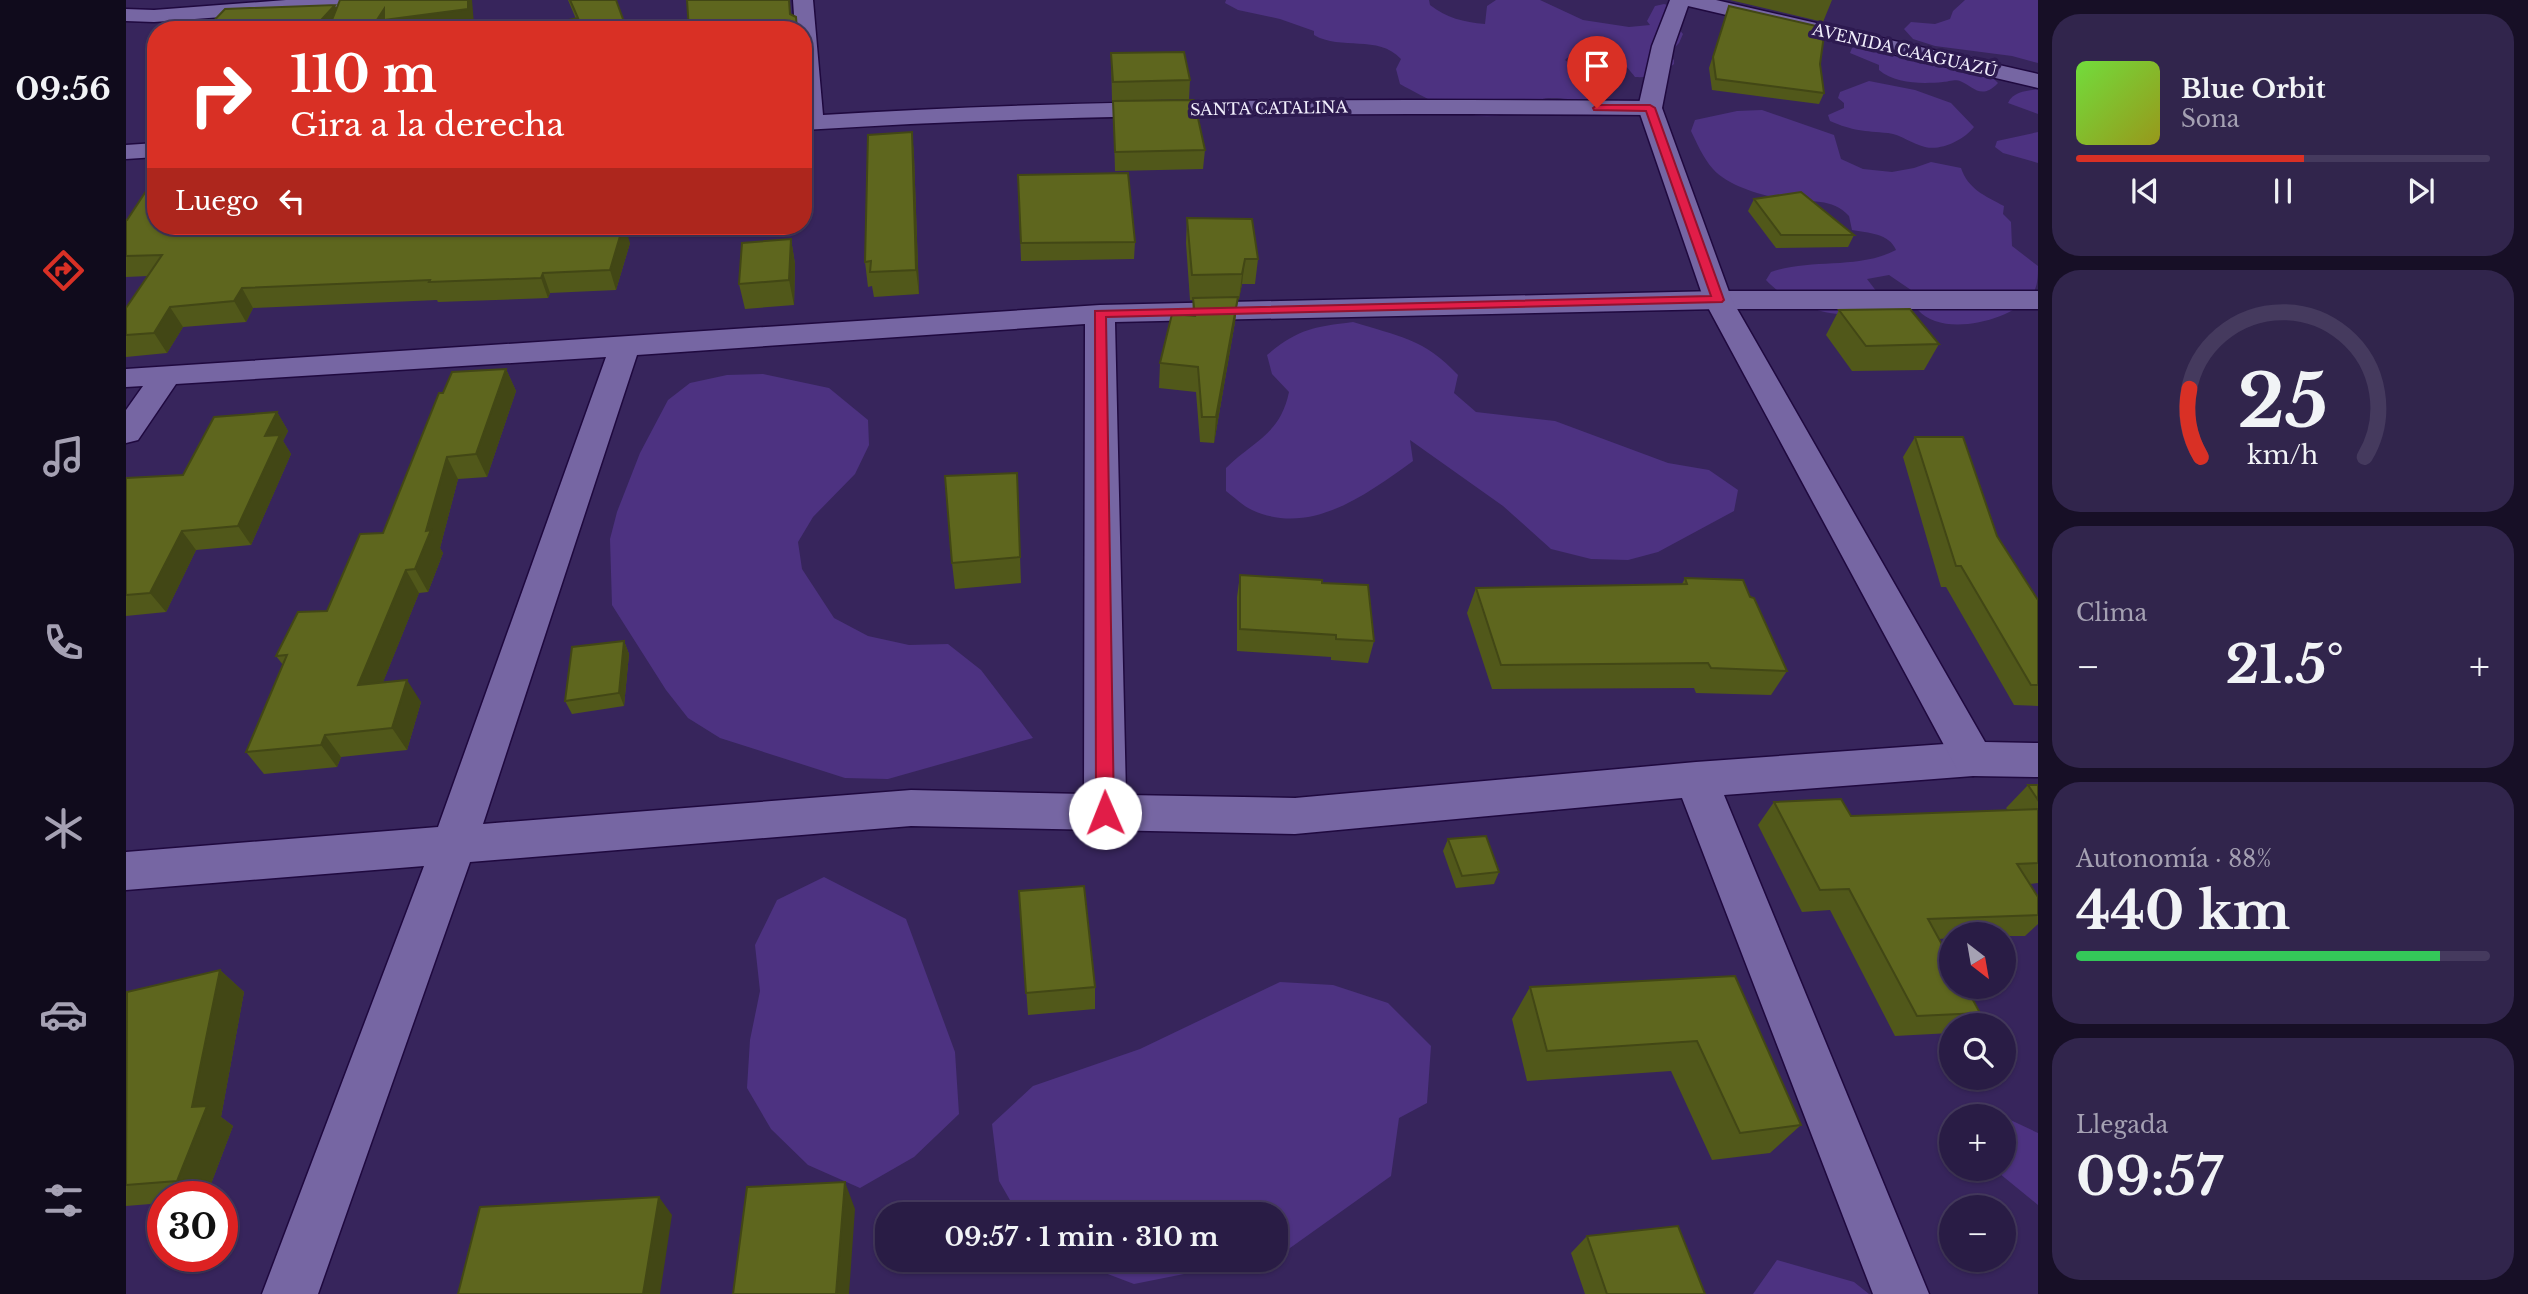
<!DOCTYPE html>
<html lang="es">
<head>
<meta charset="utf-8">
<style>
  :root { --surface:#291c45; --page:#31254c; --text:#f1f3f6; --muted:#a5a1b3; --line:#453a5e; --accent:#d93025 }
  body { margin:0; font-family:"Libre Baskerville",serif; background:var(--page); color:var(--text); height:100vh; display:flex; flex-direction:column; font-size:26px; white-space:nowrap }
  * { box-sizing:border-box; margin:0 }
  p { font-size:23px; color:var(--muted) }
  .icon { flex:none; width:38px; height:38px; fill:none; stroke:currentColor; stroke-width:2; stroke-linecap:round; stroke-linejoin:round }
  .map { position:relative; flex:1; overflow:hidden }
  .sheet { display:flex; flex-direction:column; gap:14px; padding:14px; background:#170f26; width:490px }
  .sheet>* { flex:none }
  .guide { position:absolute; left:21px; top:21px; width:665px; height:214px; border-radius:28px; box-shadow:0 2px 5px #0004,0 0 0 2px var(--line); background:#d93025; color:#fff; overflow:hidden }
  .needle { width:46px; rotate:149deg }
  .fabs { position:absolute; left:1813px; top:922px; display:grid; gap:14px }
  .fabs a { display:grid; place-items:center; width:77px; height:77px; border-radius:50%; background:var(--surface); box-shadow:0 2px 5px #0004,0 0 0 2px var(--line); font-size:35px }
  .speed { position:absolute; left:21px; top:1181px; display:flex; gap:14px; font-size:35px; font-weight:700; text-align:center }
  .speed>* { display:grid; place-content:center; width:91px; height:91px; border-radius:50%; background:var(--surface); box-shadow:0 2px 5px #0004,0 0 0 2px var(--line); line-height:1 }
  .speed .limit { border:10px solid #d22; background:#fff; color:#111 }
  .pin { position:absolute; display:grid; place-items:center; width:60px; height:60px; color:#fff; margin:-72px -30px; border-radius:50% 50% 50% 0; rotate:-45deg; box-shadow:0 0 7px #0007 }
  .pin .icon { rotate:45deg }
  .me { position:absolute; width:77px; margin:-38px; rotate:359deg; stroke-linejoin:round; filter:drop-shadow(0 0 5px #0008) }
  .turn { display:flex; align-items:center; gap:24px; height:147px; padding:0 28px; font-size:32px }
  .turn .icon { width:91px; height:91px; stroke-width:2.5 }
  .turn b { display:block; font-size:49px; line-height:60px }
  .then { display:flex; align-items:center; height:66px; padding:0 28px; background:#0003; gap:14px; font-size:26px }
  .big { font-size:52px; font-weight:800; line-height:1.1 }
  .sheet .widget { flex:1; display:flex; flex-direction:column; justify-content:center; gap:10px; min-width:0; padding:0 24px; border-radius:28px; background:var(--page) }
  .sheet .dial { align-items:center; gap:0 }
  .dial svg { height:182px; overflow:visible; fill:none; stroke:var(--line); stroke-width:7; stroke-linecap:round; text-anchor:middle }
  .dial text { fill:var(--text); stroke:none }
  .song { display:flex; align-items:center; gap:21px }
  .cover { width:84px; height:84px; border-radius:10px; background:linear-gradient(135deg,hsl(100 70% 55%),hsl(60 70% 35%)) }
  .played { height:7px; border-radius:4px; background:linear-gradient(90deg,var(--accent) 55%,var(--line) 55%) }
  .keys { display:flex; justify-content:space-around; direction:ltr }
  .heat { display:flex; justify-content:space-between; align-items:center; font-size:38px; direction:ltr }
  .charge { height:10px; border-radius:5px; background:linear-gradient(90deg,#34c759 88%,var(--line) 0) }
  .trip { position:absolute; left:749px; top:1202px; width:413px; height:70px; border-radius:28px; background:var(--surface); box-shadow:0 2px 5px #0004,0 0 0 2px var(--line); font-weight:800; line-height:70px; text-align:center }
  main { display:flex; flex:1; min-height:0 }
  .tab-bar { display:flex; flex-direction:column; width:126px; justify-content:space-around; align-items:center; background:#100b1c; color:var(--muted) }
  .tab-bar .icon { width:49px; height:49px }
  .tab-bar .current { color:var(--accent) }
  .tab-bar b { font-size:32px; color:var(--text) }
  .map>svg:first-child { display:block }
  .green { fill:#4d3281 }
  .lines { fill:none; stroke-linecap:round; stroke-linejoin:round }
  .street-casing { stroke:#1f093f; stroke-width:3 }
  .secondary-casing { stroke:#1f093f; stroke-width:3 }
  .street { fill:#7666a3; fill-rule:evenodd }
  .secondary { fill:#7666a3; fill-rule:evenodd }
  .wall { fill:#51581a }
  .shaded-wall { fill:#424715 }
  .building { fill:#5e661e; stroke:#424715; stroke-width:2 }
  .route { fill:#e11d48; stroke:#92132f; stroke-width:2 }
  .labels { text-anchor:middle; stroke-width:7; stroke-linejoin:round; paint-order:stroke }
  .far-street-label { font-size:16px; fill:#f1eefc; stroke:#2d1a50 }
</style>
</head>
<body>
<main>
<nav class="tab-bar">
<b>09:56</b>
<svg class="icon current" aria-label="directions" viewBox="0 0 24 24"><path d="M12 3l9 9-9 9-9-9zM9 14v-3h6M13 9l2 2-2 2"/></svg>
<svg class="icon" aria-label="music" viewBox="0 0 24 24"><path d="M9 18V5l10-2v13"/><circle cx="6" cy="18" r="3"/><circle cx="16" cy="16" r="3"/></svg>
<svg class="icon" aria-label="phone" viewBox="0 0 24 24"><path d="M5 4h4l2 5-3 2q2 4 5 5l2-3 5 2v4C11 20 4 13 5 4z"/></svg>
<svg class="icon" aria-label="climate" viewBox="0 0 24 24"><path d="M12 3v18M4 7l16 10M4 17L20 7"/></svg>
<svg class="icon" aria-label="car" viewBox="0 0 24 24"><path d="M5 17H2v-5l4-1 3-4h7l3 4 3 1v5h-3M9 17h6M6 11h13"/><circle cx="7" cy="17" r="2"/><circle cx="17" cy="17" r="2"/></svg>
<svg class="icon" aria-label="filters" viewBox="0 0 24 24"><path d="M4 7h16M4 17h16"/><circle cx="9" cy="7" r="2"/><circle cx="15" cy="17" r="2"/></svg>
</nav>
<div class="map">
<svg width="1912" height="1294" viewBox="0 0 1912 1294">
  <rect width="100%" height="100%" fill="#37255c"/>
  <path class="green" d="M 1100,0 L 1303,0 L 1304,5 C 1321,18 1337,22 1359,24 L 1361,6 L 1370,0 L 1414,0 L 1457,20 L 1503,27 L 1524,25 L 1521,21 L 1529,6 L 1538,4 L 1549,7 L 1545,20 L 1557,34 L 1553,43 L 1542,54 L 1548,60 L 1548,64 C 1535,74 1525,78 1509,77 C 1494,58 1481,45 1455,53 C 1448,55 1444,55 1439,60 L 1460,75 L 1483,81 L 1484,87 C 1462,108 1449,97 1423,98 C 1409,99 1396,108 1382,113 C 1345,125 1305,101 1274,84 L 1270,69 L 1275,59 C 1252,34 1215,51 1188,35 L 1188,31 L 1154,19 L 1112,10 L 1099,3 Z
    M 1839,0 L 1912,0 L 1912,63 L 1886,56 L 1809,46 L 1787,39 L 1778,29 L 1785,22 L 1809,24 L 1824,19 L 1827,11 Z
    M 1734,46 L 1862,73 L 1872,83 C 1855,101 1847,86 1834,81 C 1830,79 1821,82 1817,82 C 1797,84 1769,84 1753,70 L 1753,65 L 1724,53 L 1726,48 Z
    M 1743,81 L 1789,90 L 1825,103 L 1848,127 C 1838,140 1815,151 1799,147 C 1786,144 1776,135 1762,133 C 1738,131 1727,131 1704,121 L 1702,115 L 1718,108 L 1718,103 L 1712,98 L 1714,92 Z
    M 1912,89 L 1912,114 L 1882,103 C 1887,91 1901,91 1912,89 Z
    M 1636,110 L 1708,135 L 1715,159 L 1737,169 L 1766,172 L 1788,168 L 1805,162 L 1835,168 C 1842,189 1859,196 1878,206 L 1877,214 L 1885,222 L 1886,246 L 1912,266 C 1912,276 1912,288 1905,296 C 1884,321 1816,338 1792,310 C 1787,305 1787,297 1785,290 L 1763,275 L 1741,279 L 1754,296 C 1750,300 1746,306 1742,308 C 1716,326 1659,302 1640,280 L 1645,272 C 1684,258 1732,270 1770,250 C 1763,233 1742,233 1726,230 L 1723,216 C 1706,197 1684,203 1662,200 C 1638,196 1603,187 1587,169 C 1577,158 1571,143 1565,131 L 1569,120 L 1611,111 Z
    M 1912,132 L 1912,163 L 1877,153 L 1869,147 L 1871,141 Z
    M 1227,322 C 1272,336 1299,339 1332,375 L 1328,393 L 1350,412 L 1429,421 L 1542,463 L 1583,470 L 1612,490 L 1608,511 L 1532,552 L 1502,560 L 1465,559 L 1425,549 L 1377,506 L 1284,440 L 1287,461 C 1241,494 1185,537 1126,510 C 1117,506 1108,497 1100,491 L 1100,468 C 1128,440 1154,435 1163,392 L 1146,374 L 1141,355 C 1172,329 1187,327 1227,322 Z
    M 637,374 L 703,388 L 742,420 L 743,445 L 729,474 L 687,517 L 672,542 L 676,569 L 708,618 L 742,636 L 783,645 L 822,644 L 855,670 L 907,738 L 762,779 L 719,778 L 594,738 L 562,718 L 540,690 L 486,605 L 484,539 L 491,512 L 514,453 L 542,400 L 564,383 L 601,375 Z
    M 698,877 L 780,919 L 829,1052 L 833,1114 L 788,1157 L 734,1188 L 682,1165 L 645,1129 L 621,1088 L 624,1040 L 634,991 L 629,945 L 651,900 Z
    M 1154,982 L 1207,985 L 1262,1003 L 1305,1046 L 1301,1103 L 1273,1118 L 1265,1176 L 1150,1258 L 1150,1214 L 892,1214 L 873,1181 L 866,1124 L 907,1086 L 1014,1049 Z
    M 1878,1117 L 1912,1133 L 1912,1205 L 1868,1169 L 1878,1169 Z
    M 945,1260 L 1147,1260 L 1129,1273 L 1063,1273 L 1008,1284 Z
    M 1651,1260 L 1728,1282 L 1743,1294 L 1627,1294 Z"/>
  <g class="lines">
    <g class="street-casing">
      <path id="street" d="M 160,0 L 253,0 L 250,4 L 243,6 L 28,22 L 0,21 L 0,9 L 28,10 Z
        M 667,0 L 687,0 L 697,115 C 972,98 1248,99 1524,101 L 1532,103 L 1536,108 L 1532,113 L 1524,115 C 1242,113 959,112 677,130 L 677,30 L 669,30 Z
        M 30,143 L 30,157 L 0,159 L 0,145 Z
        M 1592,291 L 1912,291 L 1912,309 L 1592,309 L 989,322 L 1000,795 L 1169,798 L 1570,762 L 1847,742 L 1862,747 L 1868,759 L 1862,771 L 1847,776 L 1598,795 L 1803,1294 L 1747,1294 L 1556,798 L 1169,834 L 785,826 L 344,862 L 192,1294 L 136,1294 L 298,866 L 0,890 L 0,852 L 312,827 L 480,357 L 50,384 L 12,440 L 0,443 L 0,410 L 17,386 L 0,387 L 0,369 L 974,305 ZM 959,324 L 958,794 L 785,790 L 357,824 L 511,355 Z"/>
    </g>
    <g class="secondary-casing">
      <path id="secondary" d="M 1544,0 L 1590,0 L 1912,74 L 1912,88 L 1562,6 L 1548,46 L 1536,108 L 1606,300 L 1859,742 L 1912,743 L 1912,777 L 1847,776 L 1832,771 L 1578,300 L 1512,108 L 1526,46 Z"/>
    </g>
    <use href="#street" class="street"/>
    <use href="#secondary" class="secondary"/>
  </g>
  <path class="wall" d="M 442,0 L 490,0 L 501,30 L 435,30 L 433,22 L 450,19 Z
    M 1604,0 L 1706,0 L 1697,22 Z
    M 1603,6 L 1698,93 L 1693,104 L 1586,90 L 1583,68 Z
    M 985,53 L 1064,80 L 1063,99 L 986,101 Z
    M 987,101 L 1079,150 L 1077,169 L 989,171 Z
    M 786,132 L 788,156 L 793,294 L 748,297 L 746,286 L 742,287 L 739,262 Z
    M 892,175 L 1009,242 L 1008,259 L 895,261 Z
    M 1628,199 L 1728,235 L 1722,247 L 1650,248 L 1622,211 Z
    M 1061,218 L 1132,259 L 1129,284 L 1116,284 L 1113,299 L 1112,299 L 1109,322 L 1088,443 L 1074,442 L 1070,392 L 1033,388 L 1034,363 L 1066,316 L 1067,300 L 1064,300 L 1060,243 Z
    M 0,220 L 1,220 L 504,243 L 490,290 L 424,293 L 422,298 L 312,302 L 311,300 L 127,308 L 120,322 L 57,327 L 41,353 L 0,357 L 0,308 L 22,276 L 0,277 Z
    M 665,239 L 669,264 L 668,305 L 619,309 L 613,284 Z
    M 1713,310 L 1813,344 L 1798,370 L 1726,371 L 1700,335 Z
    M 380,369 L 390,391 L 361,477 L 332,479 L 314,548 L 317,553 L 302,592 L 293,593 L 257,682 L 295,702 L 281,750 L 215,757 L 211,767 L 138,774 L 120,752 L 157,665 L 150,656 L 201,611 L 257,533 L 317,393 Z
    M 151,412 L 162,431 L 157,441 L 165,454 L 125,545 L 70,550 L 40,612 L 0,616 L 0,478 L 57,475 Z
    M 1789,437 L 1871,536 L 1912,600 L 1912,706 L 1888,705 L 1820,587 L 1815,587 L 1777,457 Z
    M 891,473 L 895,583 L 829,589 L 826,563 Z
    M 1114,575 L 1196,583 L 1248,641 L 1242,663 L 1205,660 L 1205,657 L 1111,651 L 1111,597 Z
    M 1559,578 L 1624,597 L 1661,671 L 1645,695 L 1570,693 L 1568,688 L 1366,689 L 1341,613 L 1350,588 L 1556,584 Z
    M 498,641 L 503,654 L 498,706 L 446,714 L 439,701 Z
    M 1902,785 L 1912,785 L 1912,883 L 1904,884 L 1912,897 L 1912,924 L 1899,936 L 1878,936 L 1878,934 L 1825,934 L 1825,938 L 1813,939 L 1854,1013 L 1840,1026 L 1825,1026 L 1825,1033 L 1769,1036 L 1704,910 L 1676,912 L 1632,825 L 1648,802 L 1725,816 L 1882,810 L 1880,808 Z
    M 1322,839 L 1373,872 L 1368,884 L 1330,888 L 1317,851 Z
    M 893,891 L 969,987 L 969,1009 L 902,1015 Z
    M 94,970 L 118,992 L 95,1117 L 107,1126 L 80,1197 L 37,1197 L 37,1203 L 0,1206 L 0,994 Z
    M 1609,976 L 1675,1125 L 1644,1153 L 1586,1160 L 1545,1071 L 1401,1081 L 1386,1019 L 1404,987 Z
    M 1461,1236 L 1579,1294 L 1459,1294 L 1445,1253 Z"/>
  <path class="shaded-wall" d="M 342,0 L 346,0 L 348,24 L 307,30 L 245,30 L 258,9 Z
    M 209,5 L 216,23 L 211,30 L 186,30 Z
    M 786,132 L 788,156 L 793,294 L 790,270 Z
    M 497,226 L 499,226 L 504,243 L 490,290 L 484,270 Z
    M 665,239 L 669,264 L 668,305 L 663,280 Z
    M 1119,259 L 1116,284 L 1113,299 L 1116,274 Z
    M 417,273 L 424,293 L 422,298 L 415,278 Z
    M 116,288 L 127,308 L 120,322 L 108,301 Z
    M 1112,297 L 1109,322 L 1088,443 L 1090,417 Z
    M 44,307 L 57,327 L 41,353 L 28,333 Z
    M 380,369 L 390,391 L 361,477 L 350,454 Z
    M 151,412 L 162,431 L 157,441 L 165,454 L 125,545 L 112,526 L 139,436 Z
    M 321,457 L 332,479 L 314,548 L 317,553 L 302,592 L 289,569 Z
    M 56,531 L 70,550 L 40,612 L 24,593 Z
    M 280,570 L 293,593 L 247,707 L 232,685 Z
    M 498,641 L 503,654 L 498,706 L 493,693 Z
    M 281,680 L 295,702 L 281,750 L 266,728 Z
    M 199,735 L 215,757 L 211,767 L 195,745 Z
    M 94,970 L 118,992 L 95,1117 L 107,1126 L 80,1197 L 76,1197 L 51,1181 Z
    M 719,1182 L 729,1209 L 723,1294 L 710,1294 Z
    M 533,1197 L 546,1215 L 534,1294 L 517,1294 Z"/>
  <path class="building" d="M 214,0 L 342,0 L 342,9 L 258,20 L 258,9 L 245,29 L 202,30 Z
    M 444,0 L 490,0 L 501,30 L 437,30 L 433,22 L 452,18 Z
    M 561,0 L 663,0 L 664,14 L 670,17 L 671,30 L 563,30 Z
    M 209,5 L 186,30 L 79,30 L 99,9 Z
    M 1603,6 L 1699,28 L 1694,64 L 1698,93 L 1590,79 L 1587,57 Z
    M 1058,52 L 1064,80 L 987,82 L 985,53 Z
    M 1068,100 L 1079,150 L 989,152 L 987,101 Z
    M 786,132 L 790,270 L 744,272 L 745,261 L 739,262 L 742,135 Z
    M 1002,173 L 1009,242 L 895,243 L 892,175 Z
    M 30,176 L 30,226 L 497,226 L 484,270 L 417,273 L 415,278 L 303,282 L 304,280 L 116,288 L 108,301 L 44,307 L 28,333 L 0,335 L 0,308 L 36,255 L 0,256 L 0,220 L 1,220 Z
    M 1675,192 L 1728,235 L 1655,235 L 1628,199 Z
    M 1061,218 L 1126,219 L 1132,259 L 1119,259 L 1116,274 L 1066,275 Z
    M 665,239 L 663,280 L 613,284 L 616,243 Z
    M 1112,297 L 1090,417 L 1076,417 L 1072,367 L 1034,363 L 1046,314 L 1069,316 L 1067,298 Z
    M 1784,309 L 1813,344 L 1740,346 L 1713,310 Z
    M 380,369 L 350,454 L 321,457 L 300,531 L 305,530 L 289,569 L 280,570 L 232,685 L 281,680 L 266,728 L 199,735 L 195,745 L 120,752 L 161,655 L 150,656 L 172,612 L 201,611 L 234,534 L 257,533 L 313,393 L 317,393 L 326,372 Z
    M 151,412 L 139,436 L 154,435 L 112,526 L 56,531 L 24,593 L 0,595 L 0,478 L 57,475 L 88,417 Z
    M 1789,437 L 1837,437 L 1871,536 L 1912,600 L 1912,685 L 1905,685 L 1835,566 L 1830,566 Z
    M 891,473 L 894,557 L 826,563 L 819,476 Z
    M 1114,575 L 1196,580 L 1196,583 L 1242,585 L 1248,641 L 1210,639 L 1210,635 L 1114,629 Z
    M 1559,578 L 1617,580 L 1624,597 L 1628,598 L 1661,671 L 1585,668 L 1582,663 L 1375,665 L 1350,588 L 1561,584 Z
    M 498,641 L 493,693 L 439,701 L 446,647 Z
    M 1902,785 L 1912,785 L 1912,800 Z
    M 1715,799 L 1725,816 L 1912,809 L 1912,863 L 1891,864 L 1912,897 L 1912,915 L 1802,919 L 1825,961 L 1825,987 L 1840,987 L 1854,1013 L 1791,1016 L 1723,889 L 1694,890 L 1648,802 Z
    M 1360,836 L 1373,872 L 1336,876 L 1322,839 Z
    M 958,886 L 969,987 L 900,993 L 893,891 Z
    M 94,970 L 66,1107 L 81,1106 L 51,1181 L 0,1185 L 1,992 Z
    M 1609,976 L 1675,1125 L 1614,1133 L 1571,1041 L 1421,1051 L 1404,987 Z
    M 719,1182 L 710,1294 L 607,1294 L 621,1187 Z
    M 533,1197 L 517,1294 L 332,1294 L 354,1207 Z
    M 1552,1226 L 1579,1294 L 1481,1294 L 1461,1236 Z"/>
  <path class="route" d="M 1471,105 L 1524,105 L 1529,108 L 1598,300 L 1596,302 L 980,317 L 988,813 L 985,818 L 979,820 L 973,818 L 970,813 L 969,311 L 1585,296 L 1520,111 L 1468,110 L 1467,108 Z"/>
  <g class="labels">
    <g class="far-street-label">
      <text transform="translate(1779 50) rotate(13)" y="6">AVENIDA CAAGUAZÚ</text>
      <text transform="translate(1143 108) rotate(-1)" y="6">SANTA CATALINA</text>
    </g>
  </g>
</svg>
<div class="fabs">
<a><svg class="needle" viewBox="-14 -14 28 28"><path d="M0-13l5 13h-10z" fill="#e53935"/><path d="M0 13l5-13h-10z" fill="#a5a1b3"/></svg></a>
<a><svg class="icon" aria-label="search" viewBox="0 0 24 24"><circle cx="10" cy="10" r="6"/><path d="M15 15l6 6"/></svg></a>
<a>+</a>
<a>−</a>
</div>
<div class="speed"><div class="limit">30</div></div>
<div class="pin" style="left:1471px;top:108px;background:#d93025"><svg class="icon" aria-label="arrive" viewBox="0 0 24 24"><path d="M6 21V4h12l-3 4 3 4H6"/></svg></div>
<svg class="me" style="left:979px;top:813px" viewBox="-20 -20 40 40"><circle r="19" fill="#fff"/><path d="M0-13L10 11 0 6-10 11z" fill="#e11d48"/></svg>
<div class="trip">09:57 · 1 min · 310 m</div>
<div class="guide">
<div class="turn"><svg class="icon" aria-label="right" viewBox="0 0 24 24"><path d="M7 20v-9h11M14 6l5 5-5 5"/></svg><div><b>110 m</b>Gira a la derecha</div></div>
<div class="then">Luego<svg class="icon" aria-label="left" viewBox="0 0 24 24"><path d="M17 20v-9H6M10 6l-5 5 5 5"/></svg></div>
</div>
</div>
<section class="sheet">
<div class="widget">
<div class="song"><i class="cover"></i><div><b>Blue Orbit</b><p>Sona</p></div></div>
<div class="played"></div>
<div class="keys"><svg class="icon" aria-label="previous" viewBox="0 0 24 24"><path d="M18 5L8 12l10 7zM5 5v14"/></svg><svg class="icon" aria-label="pause" viewBox="0 0 24 24"><path d="M8 5v14M16 5v14"/></svg><svg class="icon" aria-label="next" viewBox="0 0 24 24"><path d="M6 5l10 7-10 7zM19 5v14"/></svg></div>
</div>
<div class="widget dial"><svg viewBox="0 0 100 80">
<path d="M14 69A42 42 0 1 1 86 69"/>
<path d="M14 69A42 42 0 0 1 9 39" stroke="#d93025"/>
<text x="50" y="56" font-size="32" font-weight="700">25</text>
<text x="50" y="72" font-size="11">km/h</text>
</svg></div>
<div class="widget"><p>Clima</p>
<div class="heat"><a>−</a><b class="big">21.5°</b><a>+</a></div>
</div>
<div class="widget"><p>Autonomía · 88%</p><b class="big">440 km</b><div class="charge"></div></div>
<div class="widget"><p>Llegada</p><b class="big">09:57</b></div>
</section>
</main>
</body>
</html>
